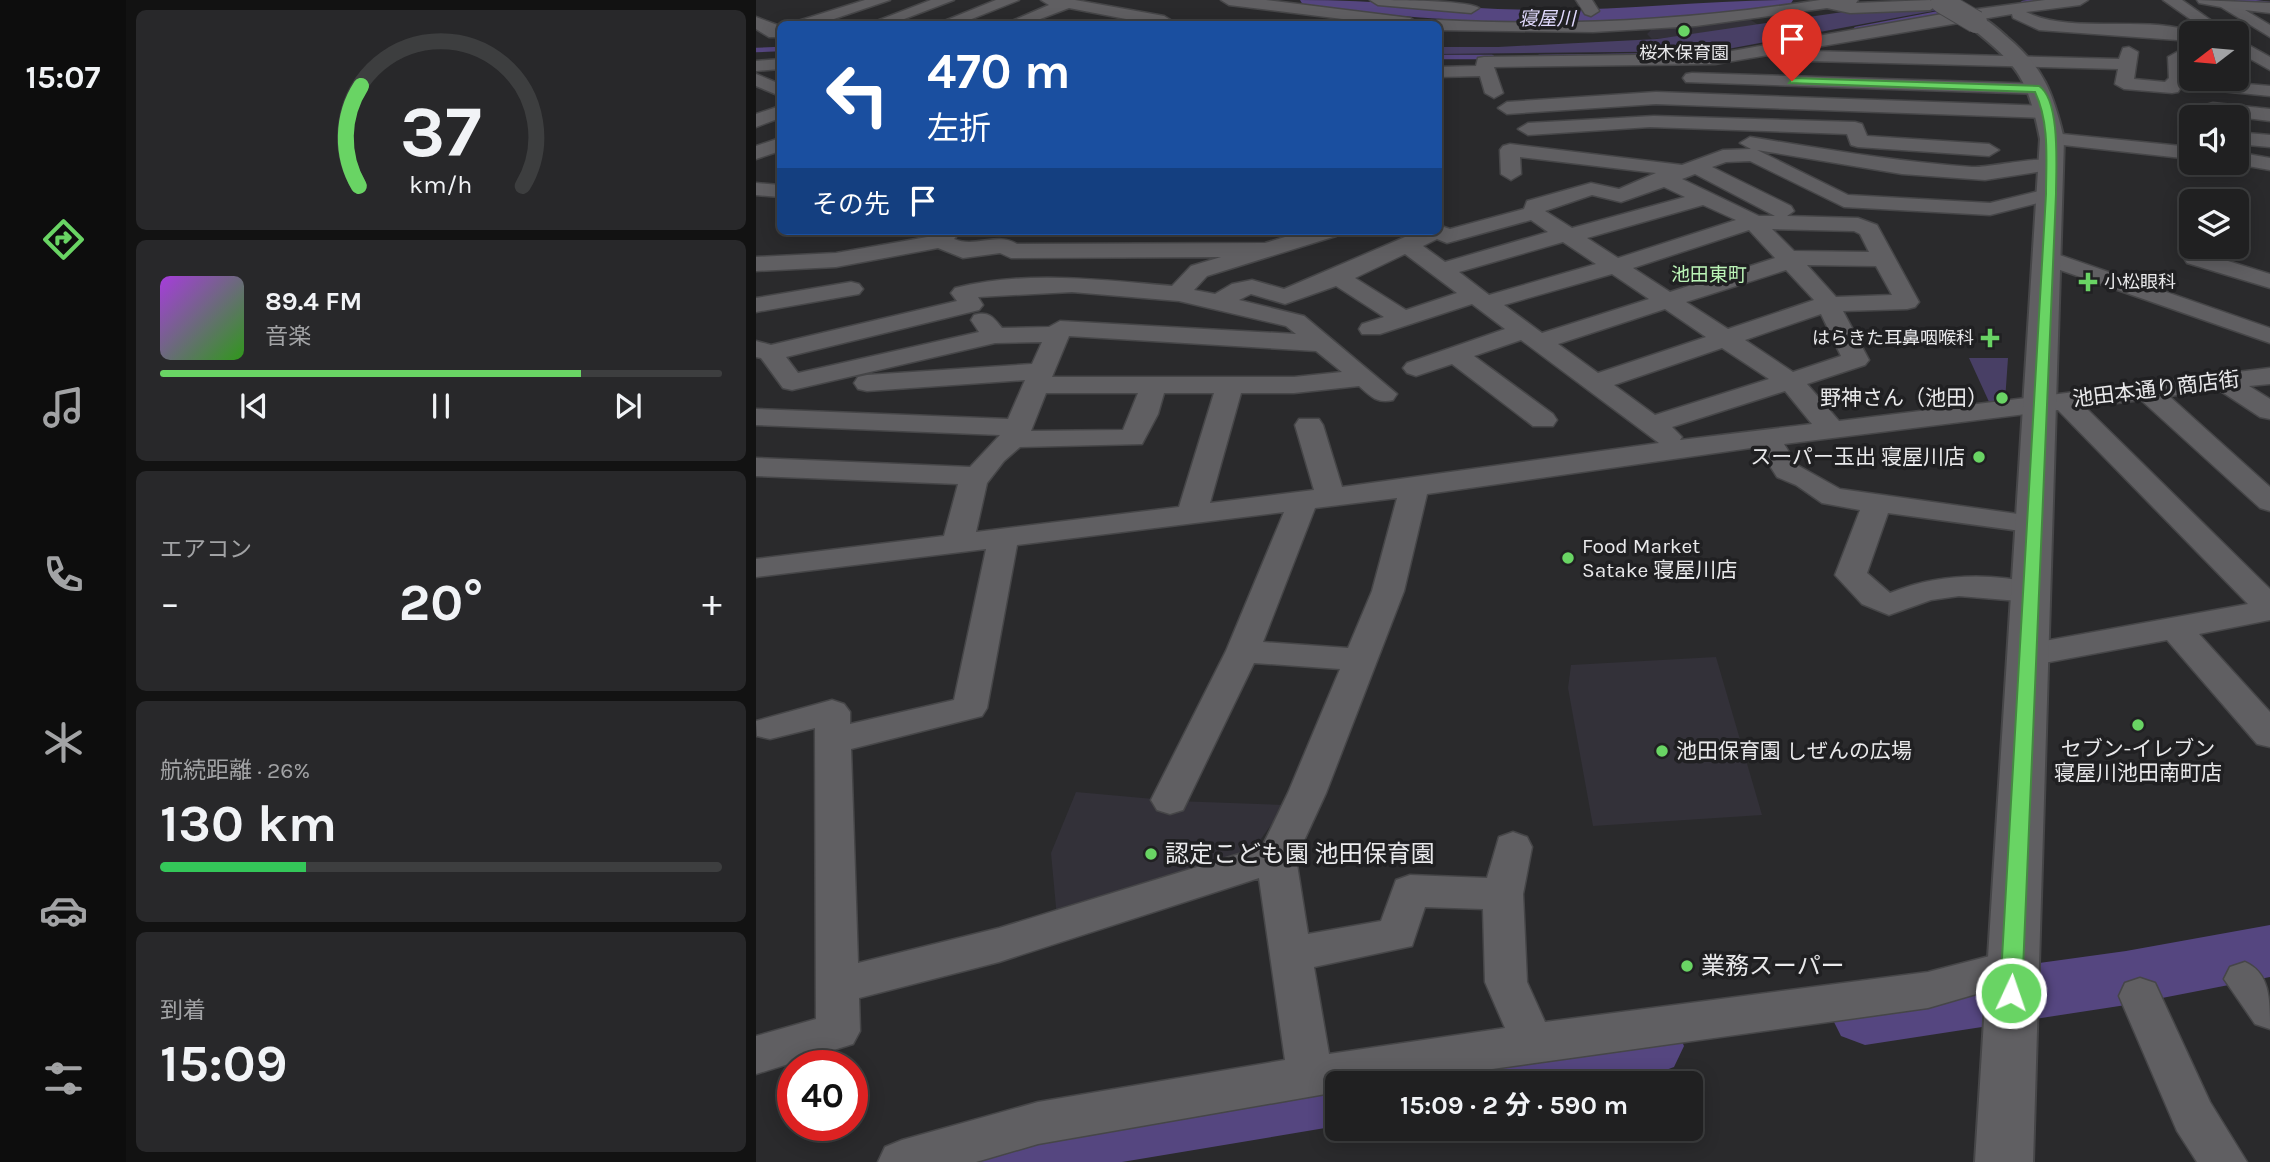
<!DOCTYPE html>
<html lang="ja">
<head>
<meta charset="utf-8">
<style>
  :root { --surface:#202021; --page:#28282a; --text:#f1f3f6; --muted:#a2a3a5; --line:#3d3e3f; --accent:#69d464 }
  body { margin:0; font-family:Karla,"Noto Sans JP",sans-serif; background:var(--page); color:var(--text); height:100vh; display:flex; flex-direction:column; font-size:26px; white-space:nowrap }
  * { box-sizing:border-box; margin:0 }
  p { font-size:23px; color:var(--muted) }
  .icon { flex:none; width:38px; height:38px; fill:none; stroke:currentColor; stroke-width:2; stroke-linecap:round; stroke-linejoin:round }
  .map { position:relative; flex:1; overflow:hidden }
  .panel { display:flex; flex-direction:column; gap:10px; padding:10px; background:#121212; width:630px }
  .panel>* { flex:none }
  .guide { position:absolute; left:21px; top:21px; width:665px; height:214px; border-radius:10px; box-shadow:0 4px 18px #0003,0 0 0 2px var(--line); background:#1a4fa0; color:#fff; overflow:hidden }
  .needle { width:46px; rotate:254deg }
  .buttons { position:absolute; left:1423px; top:21px; display:grid; gap:14px }
  .buttons a { display:grid; place-items:center; width:70px; height:70px; border-radius:10px; background:var(--surface); box-shadow:0 4px 18px #0003,0 0 0 2px var(--line); font-size:35px }
  .speed { position:absolute; left:21px; top:1050px; display:flex; gap:14px; font-size:35px; font-weight:700; text-align:center }
  .speed>* { display:grid; place-content:center; width:91px; height:91px; border-radius:50%; background:var(--surface); box-shadow:0 4px 18px #0003,0 0 0 2px var(--line); line-height:1 }
  .speed .limit { border:10px solid #d22; background:#fff; color:#111 }
  .pin { position:absolute; display:grid; place-items:center; width:60px; height:60px; color:#fff; margin:-72px -30px; border-radius:50% 50% 50% 0; rotate:-45deg; box-shadow:0 0 7px #0007 }
  .pin .icon { rotate:45deg }
  .me { position:absolute; width:77px; margin:-38px; rotate:3deg; stroke-linejoin:round; filter:drop-shadow(0 0 5px #0008) }
  .turn { display:flex; align-items:center; gap:24px; height:147px; padding:0 35px; font-size:32px }
  .turn .icon { width:91px; height:91px; stroke-width:2.5 }
  .turn b { display:block; font-size:49px; line-height:60px }
  .then { display:flex; align-items:center; height:66px; padding:0 35px; background:#0003; gap:14px; font-size:26px }
  .big { font-size:52px; font-weight:700; line-height:1.1 }
  .panel .card { flex:1; display:flex; flex-direction:column; justify-content:center; gap:10px; min-width:0; padding:0 24px; border-radius:10px; background:var(--page) }
  .panel .dial { align-items:center; gap:0 }
  .dial svg { height:182px; overflow:visible; fill:none; stroke:var(--line); stroke-width:7; stroke-linecap:round; text-anchor:middle }
  .dial text { fill:var(--text); stroke:none }
  .song { display:flex; align-items:center; gap:21px }
  .cover { width:84px; height:84px; border-radius:10px; background:linear-gradient(135deg,hsl(280 70% 55%),hsl(110 70% 35%)) }
  .played { height:7px; border-radius:4px; background:linear-gradient(90deg,var(--accent) 75%,var(--line) 75%) }
  .keys { display:flex; justify-content:space-around; direction:ltr }
  .heat { display:flex; justify-content:space-between; align-items:center; font-size:38px; direction:ltr }
  .charge { height:10px; border-radius:5px; background:linear-gradient(90deg,#34c759 26%,var(--line) 0) }
  .trip { position:absolute; left:569px; top:1071px; width:378px; height:70px; border-radius:10px; background:var(--surface); box-shadow:0 4px 18px #0003,0 0 0 2px var(--line); font-weight:700; line-height:70px; text-align:center }
  main { display:flex; flex:1; min-height:0 }
  .menu { display:flex; flex-direction:column; width:126px; justify-content:space-around; align-items:center; background:#0d0d0d; color:var(--muted) }
  .menu .icon { width:49px; height:49px }
  .menu .current { color:var(--accent) }
  .menu b { font-size:32px; color:var(--text) }
  .map>svg:first-child { display:block }
  .built { fill:#333139 }
  .green { fill:#483f65 }
  .lines { fill:none; stroke-linecap:round; stroke-linejoin:round }
  .stream { stroke:#554680; stroke-width:4.5 }
  .river { fill:#554680; fill-rule:evenodd }
  .street-casing { stroke:#464648; stroke-width:3 }
  .secondary-casing { stroke:#464648; stroke-width:4 }
  .street { fill:#605f62; fill-rule:evenodd }
  .secondary { fill:#605f62; fill-rule:evenodd }
  .secondary-bridge-casing { stroke:#464648; stroke-width:24; stroke-linecap:butt }
  .secondary-bridge { stroke:#605f62; stroke-width:22 }
  .route { fill:#69d464; stroke:#448a41; stroke-width:2 }
  .poi-dot { fill:#69d464; stroke:#202022; stroke-width:2.5 }
  .labels { text-anchor:middle; stroke-width:7; stroke-linejoin:round; paint-order:stroke }
  .far-poi-label { font-size:18px; fill:#e9e9eb; stroke:#202022 }
  .far-water-label { font-size:19px; font-style:italic; fill:#e0d9fd; stroke:#202022 }
  .far-neighbourhood-label { font-size:19px; fill:#bbf4b7; stroke:#202022 }
  .street-label { font-size:21px; fill:#e9e9eb; stroke:#202022 }
  .poi-label { font-size:21px; fill:#e9e9eb; stroke:#202022; text-anchor:end }
  .near-poi-label { font-size:24px; fill:#e9e9eb; stroke:#202022; text-anchor:start }
</style>
</head>
<body>
<main>
<nav class="menu">
<b>15:07</b>
<svg class="icon current" aria-label="directions" viewBox="0 0 24 24"><path d="M12 3l9 9-9 9-9-9zM9 14v-3h6M13 9l2 2-2 2"/></svg>
<svg class="icon" aria-label="music" viewBox="0 0 24 24"><path d="M9 18V5l10-2v13"/><circle cx="6" cy="18" r="3"/><circle cx="16" cy="16" r="3"/></svg>
<svg class="icon" aria-label="phone" viewBox="0 0 24 24"><path d="M5 4h4l2 5-3 2q2 4 5 5l2-3 5 2v4C11 20 4 13 5 4z"/></svg>
<svg class="icon" aria-label="climate" viewBox="0 0 24 24"><path d="M12 3v18M4 7l16 10M4 17L20 7"/></svg>
<svg class="icon" aria-label="car" viewBox="0 0 24 24"><path d="M5 17H2v-5l4-1 3-4h7l3 4 3 1v5h-3M9 17h6M6 11h13"/><circle cx="7" cy="17" r="2"/><circle cx="17" cy="17" r="2"/></svg>
<svg class="icon" aria-label="filters" viewBox="0 0 24 24"><path d="M4 7h16M4 17h16"/><circle cx="9" cy="7" r="2"/><circle cx="15" cy="17" r="2"/></svg>
</nav>
<section class="panel">
<div class="card dial"><svg viewBox="0 0 100 80">
<path d="M14 69A42 42 0 1 1 86 69"/>
<path d="M14 69A42 42 0 0 1 15 25" stroke="#69d464"/>
<text x="50" y="56" font-size="32" font-weight="700">37</text>
<text x="50" y="72" font-size="11">km/h</text>
</svg></div>
<div class="card">
<div class="song"><i class="cover"></i><div><b>89.4 FM</b><p>音楽</p></div></div>
<div class="played"></div>
<div class="keys"><svg class="icon" aria-label="previous" viewBox="0 0 24 24"><path d="M18 5L8 12l10 7zM5 5v14"/></svg><svg class="icon" aria-label="pause" viewBox="0 0 24 24"><path d="M8 5v14M16 5v14"/></svg><svg class="icon" aria-label="next" viewBox="0 0 24 24"><path d="M6 5l10 7-10 7zM19 5v14"/></svg></div>
</div>
<div class="card"><p>エアコン</p>
<div class="heat"><a>−</a><b class="big">20°</b><a>+</a></div>
</div>
<div class="card"><p>航続距離 · 26%</p><b class="big">130 km</b><div class="charge"></div></div>
<div class="card"><p>到着</p><b class="big">15:09</b></div>
</section>
<div class="map">
<svg width="1514" height="1162" viewBox="0 0 1514 1162">
  <rect width="100%" height="100%" fill="#2a2a2c"/>
  <path class="built" d="M 992,18 L 1004,26 L 941,35 L 896,39 L 891,34 L 896,29 Z
    M 960,657 L 1006,815 L 837,826 L 812,688 L 815,665 Z
    M 320,792 L 420,801 L 529,805 L 493,856 L 301,918 L 295,853 Z"/>
  <path class="green" d="M 1177,7 L 1182,10 L 961,51 L 683,54 L 685,47 L 742,47 L 901,39 L 1114,8 Z
    M 1213,358 L 1252,358 L 1249,401 L 1234,404 Z"/>
  <g class="lines">
    <path class="stream" d="M 1481,0 L 1514,4
      M 1267,3 L 1284,0
      M 1100,29 L 1184,13
      M 0,50 L 24,49
      M 682,57 L 736,57
      M 783,57 L 921,55"/>
    <path class="river" d="M 544,0 C 627,0 710,10 793,10 C 875,10 956,0 1037,0 L 1034,5 L 1025,7 C 865,30 716,26 556,7 L 547,5 Z
      M 1514,925 L 1514,977 L 1370,1005 L 1109,1045 L 1085,1036 L 1075,1016 L 1085,996 L 1109,987 L 1370,951 Z
      M 894,1016 L 918,1025 L 928,1046 L 918,1067 L 894,1076 L 846,1083 L 619,1083 L 629,1061 L 654,1052 Z
      M 581,1064 L 606,1073 L 611,1083 L 581,1083 L 581,1126 L 366,1162 L 175,1162 L 186,1138 L 212,1128 L 391,1092 Z"/>
    <g class="street-casing">
      <path id="street" d="M 109,0 L 134,0 L 63,24 L 40,24 L 42,21 Z
        M 175,0 L 198,0 L 135,24 L 113,24 Z
        M 240,0 L 263,0 L 203,24 L 181,24 Z
        M 285,0 L 319,0 L 408,16 L 416,21 L 414,24 L 396,24 L 313,8 L 271,24 L 249,24 L 293,5 Z
        M 465,0 L 510,0 L 654,18 L 662,23 L 627,24 L 473,5 Z
        M 614,0 C 636,0 710,0 723,8 L 715,13 L 622,5 Z
        M 820,0 L 836,0 L 843,11 L 835,16 L 829,14 Z
        M 1064,0 L 1102,0 L 1100,3 L 1174,0 L 1182,5 L 1174,10 L 1094,13 L 1071,8 L 940,26 L 837,32 L 682,30 L 682,24 L 674,24 L 682,20 C 810,27 937,20 1064,0 Z
        M 1289,0 L 1332,0 L 1324,5 L 1270,12 C 1316,35 1392,14 1441,33 L 1435,33 L 1435,41 L 1283,30 L 1257,18 L 1256,14 L 959,64 L 738,67 L 747,93 L 738,98 L 729,93 L 724,76 L 682,77 L 682,67 L 720,66 L 722,58 L 728,57 L 959,54 L 1192,13 Z
        M 1407,0 L 1426,0 L 1473,33 L 1454,33 Z
        M 1441,0 L 1514,3 L 1514,13 L 1489,10 L 1514,25 L 1514,37 L 1465,7 L 1443,3 Z
        M 0,17 L 24,26 L 24,37 L 13,37 L 0,29 Z
        M 1480,38 L 1514,57 L 1514,70 L 1480,51 Z
        M 1373,47 L 1382,52 L 1378,79 L 1409,82 L 1413,78 L 1412,57 L 1421,52 L 1430,57 L 1431,77 L 1435,79 L 1514,86 L 1514,96 L 1425,87 L 1422,92 L 1416,93 L 1368,89 L 1359,84 L 1362,69 L 1054,61 L 1045,56 L 1054,51 L 1363,59 L 1367,48 Z
        M 24,59 L 24,69 L 0,71 L 0,61 Z
        M 936,73 L 1283,84 L 1292,89 L 1283,94 L 930,82 L 927,78 L 930,74 Z
        M 0,74 L 24,84 L 24,96 L 0,86 Z
        M 900,92 L 1289,106 L 1298,112 L 1289,118 L 900,104 L 751,114 L 742,108 L 751,102 Z
        M 1457,103 L 1514,109 L 1514,121 L 1450,113 L 1448,109 L 1450,105 Z
        M 24,106 L 24,118 L 0,127 L 0,114 Z
        M 898,116 L 1099,122 L 1106,124 L 1111,136 L 1233,144 L 1243,150 L 1233,156 L 1102,147 L 1095,145 L 1091,134 L 894,127 L 772,135 L 762,129 L 772,123 Z
        M 1480,132 L 1514,135 L 1514,147 L 1480,144 Z
        M 1296,133 L 1435,147 L 1435,159 L 1289,143 L 1286,139 L 1289,135 Z
        M 994,137 C 1068,149 1141,162 1216,167 C 1234,168 1296,152 1304,164 L 1294,170 L 1229,180 L 1146,174 L 1001,150 L 1092,195 L 1234,203 L 1295,188 L 1305,194 L 1302,198 L 1234,215 L 1088,207 L 994,161 L 970,162 L 956,167 L 1035,206 L 1038,211 L 1031,216 L 1102,218 L 1121,225 L 1163,302 L 1159,307 L 1151,309 L 1087,311 L 1113,360 L 1109,365 L 1051,384 L 1083,421 L 1514,368 L 1514,384 L 1493,386 L 1514,399 L 1514,419 L 1504,417 L 1463,390 L 1413,396 L 1514,487 L 1514,511 L 1504,508 L 1385,400 L 1329,407 L 1514,589 L 1514,620 L 1443,634 L 1514,712 L 1514,747 L 1501,744 L 1411,640 L 1272,666 L 1260,663 L 1255,655 L 1260,647 L 1272,644 L 1492,604 L 1302,410 L 1028,444 L 1041,465 L 1084,489 L 1290,518 L 1294,524 L 1290,530 L 1279,533 L 1132,513 L 1111,573 L 1134,593 C 1181,573 1237,572 1286,585 L 1291,592 L 1286,599 L 1275,602 L 1203,596 L 1175,600 L 1133,615 L 1106,604 L 1079,575 L 1104,510 L 1066,503 L 1040,485 L 1021,477 L 1002,447 L 671,494 L 648,591 L 570,793 L 540,858 L 552,934 L 625,921 L 640,880 L 654,875 L 731,878 L 743,837 L 757,832 L 771,837 L 776,847 L 767,894 L 771,982 L 789,1022 L 1172,972 L 1257,950 L 1272,955 L 1278,967 L 1272,979 L 1172,1008 L 636,1083 L 581,1083 L 581,1092 L 282,1144 L 220,1162 L 122,1162 L 129,1147 L 146,1140 L 282,1102 L 529,1060 L 503,878 L 243,962 L 103,998 L 104,1031 L 97,1044 L 0,1074 L 0,1036 L 60,1019 L 59,728 L 14,739 L 1,736 L 0,721 L 76,700 L 88,704 L 94,712 L 94,724 L 198,700 L 230,549 L 0,577 L 0,559 L 188,536 L 202,484 L 0,476 L 0,458 L 214,467 L 244,435 L 0,425 L 0,409 L 252,419 L 269,380 L 111,391 L 102,389 L 98,383 L 102,377 L 111,375 L 276,364 L 286,342 L 239,343 L 36,390 L 27,388 L 5,358 L 0,357 L 0,341 L 15,345 L 201,301 L 195,293 L 199,288 C 269,270 345,280 416,286 L 435,266 L 465,257 L 255,258 L 244,253 L 207,258 L 182,248 L 80,267 L 0,271 L 0,257 L 80,253 L 177,236 L 181,231 L 205,231 L 198,239 C 218,248 243,232 261,244 L 509,243 L 549,231 L 583,231 L 580,236 L 451,276 L 438,290 L 459,294 L 476,284 L 496,280 L 528,289 L 663,231 L 682,231 L 682,225 L 694,229 L 768,209 L 771,201 L 835,183 L 863,189 L 900,173 L 764,157 L 765,174 L 755,180 L 745,174 L 744,150 L 747,146 L 754,144 L 926,165 L 967,150 L 995,149 L 984,143 ZM 939,174 L 1019,216 L 1022,216 L 1003,216 L 926,179 ZM 908,187 L 929,197 L 816,228 L 789,211 L 836,195 L 865,202 ZM 947,205 L 980,220 L 862,258 L 831,238 ZM 775,220 L 792,232 L 689,262 L 667,246 L 681,239 L 691,243 ZM 1016,229 L 1098,231 L 1104,234 L 1113,252 L 1038,251 ZM 993,230 L 1019,258 L 914,292 L 877,268 ZM 807,242 L 840,264 L 733,295 L 703,272 ZM 649,254 L 701,293 L 650,310 L 599,278 ZM 1051,265 L 1120,266 L 1136,295 L 1080,297 ZM 1030,270 L 1058,300 L 972,329 L 930,302 ZM 856,274 L 893,299 L 786,333 L 748,305 ZM 580,286 L 628,317 L 606,324 L 603,329 L 606,334 L 624,334 L 716,304 L 749,329 L 651,363 L 647,368 L 651,373 L 660,376 L 696,364 L 777,426 L 797,426 L 801,420 L 797,414 L 718,356 L 765,340 L 903,443 L 586,487 L 567,425 L 563,419 L 543,419 L 539,425 L 558,490 L 454,503 L 485,393 L 538,393 L 603,386 C 614,396 621,404 637,400 L 641,394 L 548,316 L 483,300 L 495,294 L 529,304 ZM 316,292 L 423,301 L 530,326 L 540,334 L 304,321 L 293,327 L 246,328 C 237,317 233,311 218,315 L 215,320 L 223,332 L 42,373 L 30,357 L 223,310 L 227,305 L 222,297 ZM 909,309 L 950,337 L 842,373 L 802,344 ZM 1065,314 L 1085,356 L 1037,372 L 989,340 ZM 313,336 L 560,351 L 586,372 L 538,377 L 296,377 ZM 966,348 L 1013,379 L 899,415 L 858,385 ZM 1029,391 L 1056,424 L 924,440 L 926,437 L 916,427 ZM 290,393 L 382,393 L 367,430 L 275,431 ZM 408,393 L 458,393 L 423,507 L 220,532 L 231,483 L 248,461 L 264,447 L 386,444 L 402,414 ZM 641,498 L 616,591 L 592,648 L 507,642 L 559,508 ZM 528,512 L 470,651 L 395,800 L 401,810 L 414,814 L 427,810 L 498,663 L 584,669 L 532,793 L 506,847 L 243,928 L 102,963 L 95,749 L 226,716 L 231,708 L 261,545 ZM 669,907 L 727,909 L 729,982 L 749,1028 L 573,1054 L 558,967 L 656,946 Z
        M 24,138 L 24,151 L 0,159 L 0,146 Z
        M 1480,152 L 1514,158 L 1514,170 L 1475,163 L 1480,163 Z
        M 0,183 L 24,185 L 24,197 L 0,195 Z
        M 1444,247 L 1472,247 L 1459,257 L 1514,274 L 1514,288 L 1431,263 L 1428,258 Z
        M 1292,251 L 1514,328 L 1514,343 L 1284,263 L 1281,258 Z
        M 95,282 L 103,284 L 107,289 L 103,294 L 0,312 L 0,298 Z
        M 1489,962 C 1514,973 1514,999 1514,1029 L 1499,1024 L 1468,979 L 1474,967 Z
        M 1384,978 L 1399,983 L 1454,1102 L 1491,1162 L 1441,1162 L 1421,1131 L 1363,996 L 1369,983 Z"/>
    </g>
    <g class="secondary-casing">
      <path id="secondary" d="M 1220,16 C 1232,19 1242,29 1251,37 C 1288,68 1297,93 1308,139 L 1277,1162 L 1219,1162 L 1284,139 C 1272,78 1262,65 1213,26 L 1210,22 L 1213,18 Z"/>
    </g>
    <use href="#street" class="street"/>
    <use href="#secondary" class="secondary"/>
    <g class="secondary-bridge-casing">
      <path id="secondary-bridge" d="M 1186,2 L 1220,22"/>
    </g>
    <use href="#secondary-bridge" class="secondary-bridge"/>
  </g>
  <path class="route" d="M 1036,78 L 1283,86 C 1305,100 1300,170 1300,194 L 1266,993 L 1263,1000 L 1255,1002 L 1248,1000 L 1244,993 L 1290,194 C 1290,160 1294,124 1279,92 L 1033,83 Z"/>
  <g class="poi-dot">
    <circle cx="928" cy="31" r="7"/>
    <path d="M1328.5 271.5h7v7h7v7h-7v7h-7v-7h-7v-7h7z"/>
    <path d="M1230.5 327.5h7v7h7v7h-7v7h-7v-7h-7v-7h7z"/>
    <circle cx="1246" cy="398" r="7"/>
    <circle cx="1223" cy="457" r="7"/>
    <circle cx="812" cy="558" r="7"/>
    <circle cx="1382" cy="725" r="7"/>
    <circle cx="906" cy="751" r="7"/>
    <circle cx="395" cy="854" r="7"/>
    <circle cx="931" cy="966" r="7"/>
  </g>
  <g class="labels">
    <g class="far-poi-label">
      <text x="928" y="59">桜木保育園</text>
      <text x="1348" y="288" text-anchor="start">小松眼科</text>
      <text x="1218" y="344" text-anchor="end">はらきた耳鼻咽喉科</text>
    </g>
    <g class="far-water-label">
      <text x="791" y="25">寝屋川</text>
    </g>
    <g class="far-neighbourhood-label">
      <text x="953" y="281">池田東町</text>
    </g>
    <g class="street-label">
      <text transform="translate(1400 389) rotate(-7)" y="7">池田本通り商店街</text>
    </g>
    <g class="poi-label">
      <text x="1232" y="405">野神さん（池田）</text>
      <text x="1209" y="464">スーパー玉出 寝屋川店</text>
      <text x="826" y="553" text-anchor="start">Food Market<tspan x="826" dy="24">Satake 寝屋川店</tspan></text>
      <text x="1382" y="756" text-anchor="middle">セブン-イレブン<tspan x="1382" dy="24">寝屋川池田南町店</tspan></text>
      <text x="920" y="758" text-anchor="start">池田保育園 しぜんの広場</text>
    </g>
    <g class="near-poi-label">
      <text x="409" y="862">認定こども園 池田保育園</text>
      <text x="945" y="974">業務スーパー</text>
    </g>
  </g>
</svg>
<div class="buttons">
<a><svg class="needle" viewBox="-14 -14 28 28"><path d="M0-13l5 13h-10z" fill="#e53935"/><path d="M0 13l5-13h-10z" fill="#a2a3a5"/></svg></a>
<a><svg class="icon" aria-label="sound" viewBox="0 0 24 24"><path d="M4 9h4l5-4v14l-5-4H4zM17 9q2 3 0 6"/></svg></a>
<a><svg class="icon" aria-label="layers" viewBox="0 0 24 24"><path d="M12 4l9 5-9 5-9-5zM3 14l9 5 9-5"/></svg></a>
</div>
<div class="speed"><div class="limit">40</div></div>
<div class="pin" style="left:1036px;top:81px;background:#d93025"><svg class="icon" aria-label="arrive" viewBox="0 0 24 24"><path d="M6 21V4h12l-3 4 3 4H6"/></svg></div>
<svg class="me" style="left:1255px;top:993px" viewBox="-20 -20 40 40"><circle r="17" fill="#69d464" stroke="#fff" stroke-width="3"/><path d="M0-11L8 9 0 5-8 9z" fill="#fff"/></svg>
<div class="trip">15:09 · 2 分 · 590 m</div>
<div class="guide">
<div class="turn"><svg class="icon" aria-label="left" viewBox="0 0 24 24"><path d="M17 20v-9H6M10 6l-5 5 5 5"/></svg><div><b>470 m</b>左折</div></div>
<div class="then">その先<svg class="icon" aria-label="arrive" viewBox="0 0 24 24"><path d="M6 21V4h12l-3 4 3 4H6"/></svg></div>
</div>
</div>
</main>
</body>
</html>
